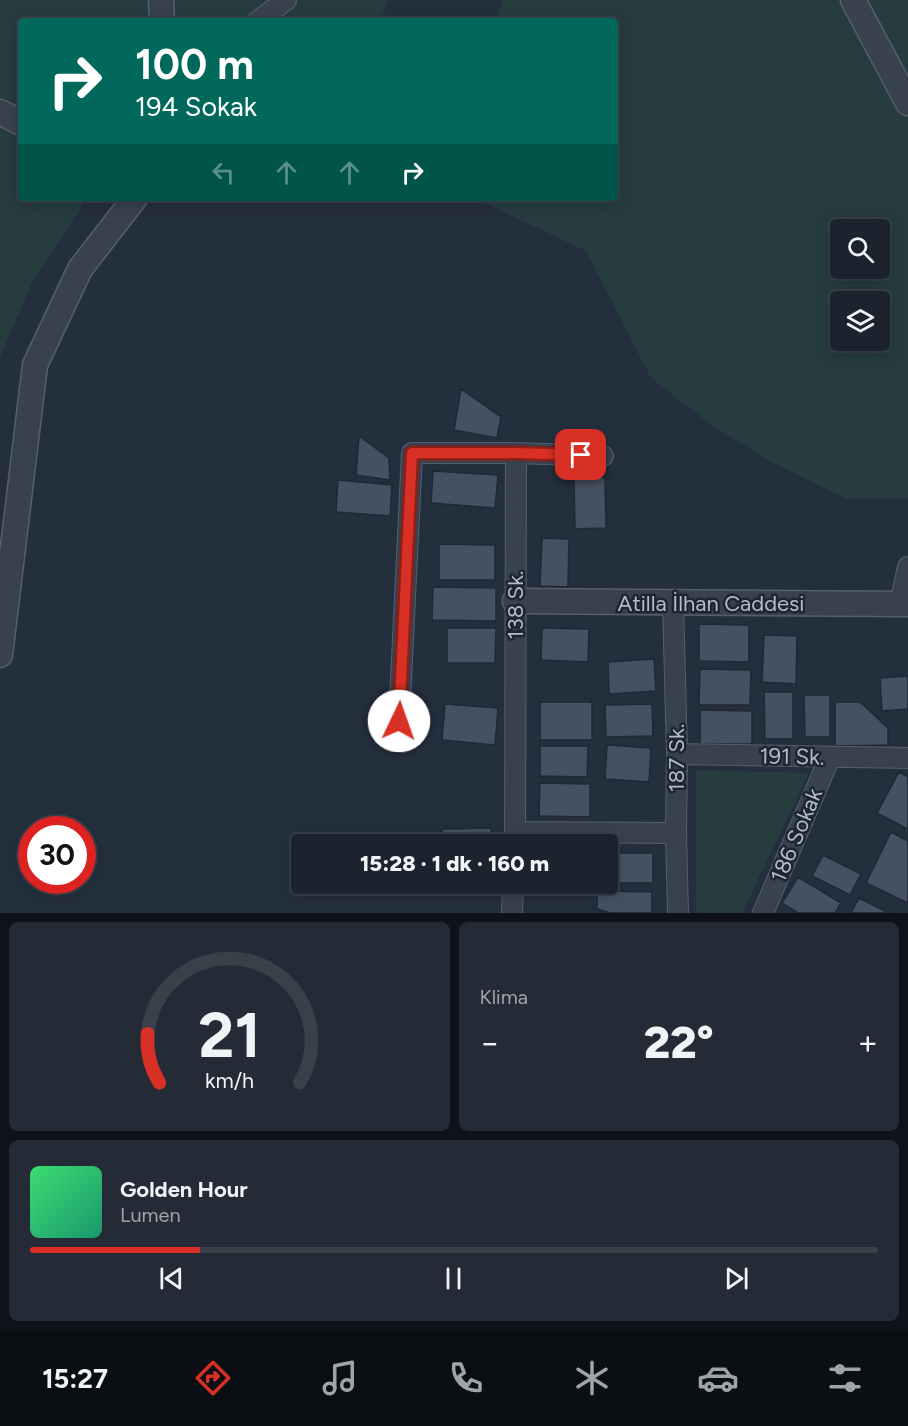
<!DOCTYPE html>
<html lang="tr">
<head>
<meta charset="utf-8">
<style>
  :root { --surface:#1b232e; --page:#242b36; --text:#f1f3f6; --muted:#a0a4aa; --line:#39404a; --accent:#d93025 }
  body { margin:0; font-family:Figtree,sans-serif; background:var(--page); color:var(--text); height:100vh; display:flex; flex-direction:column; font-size:22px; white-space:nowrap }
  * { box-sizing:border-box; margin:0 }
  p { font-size:20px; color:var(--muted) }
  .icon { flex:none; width:33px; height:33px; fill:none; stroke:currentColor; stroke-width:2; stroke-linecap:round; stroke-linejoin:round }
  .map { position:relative; height:913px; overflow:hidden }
  .drawer { display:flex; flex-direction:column; gap:9px; padding:9px; background:#0f1319; flex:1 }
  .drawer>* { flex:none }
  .hud { position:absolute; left:18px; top:18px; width:600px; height:183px; border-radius:6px; box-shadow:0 3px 15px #0003,0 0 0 2px var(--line); background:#00695c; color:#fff; overflow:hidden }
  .tools { position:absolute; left:830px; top:219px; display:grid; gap:12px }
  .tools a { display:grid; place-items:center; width:60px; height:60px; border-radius:6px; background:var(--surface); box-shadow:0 3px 15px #0003,0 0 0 2px var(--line); font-size:30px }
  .speed { position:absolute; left:18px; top:816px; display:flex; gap:12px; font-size:30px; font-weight:700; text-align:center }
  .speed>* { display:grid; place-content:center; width:78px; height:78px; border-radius:50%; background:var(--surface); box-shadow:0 3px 15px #0003,0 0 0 2px var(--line); line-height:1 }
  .speed .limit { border:9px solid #d22; background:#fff; color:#111 }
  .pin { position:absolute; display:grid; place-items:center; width:51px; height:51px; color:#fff; margin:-26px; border-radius:12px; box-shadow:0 3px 9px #0006 }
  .me { position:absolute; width:66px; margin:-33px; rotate:3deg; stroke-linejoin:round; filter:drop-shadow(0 0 4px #0008) }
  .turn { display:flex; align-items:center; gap:21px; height:126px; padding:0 18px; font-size:27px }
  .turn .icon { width:78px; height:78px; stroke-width:2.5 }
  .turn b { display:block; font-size:42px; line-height:51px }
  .lanes { display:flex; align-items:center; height:57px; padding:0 18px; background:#0003; justify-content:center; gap:30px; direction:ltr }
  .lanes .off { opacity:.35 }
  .big { font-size:45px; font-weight:800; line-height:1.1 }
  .drawer .tile { flex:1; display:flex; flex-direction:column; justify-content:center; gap:9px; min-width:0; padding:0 21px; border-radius:9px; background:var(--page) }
  .drawer .dial { align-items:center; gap:0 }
  .dial svg { height:156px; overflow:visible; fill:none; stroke:var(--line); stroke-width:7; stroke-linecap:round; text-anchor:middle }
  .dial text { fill:var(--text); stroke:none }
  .song { display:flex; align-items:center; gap:18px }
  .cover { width:72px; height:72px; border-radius:9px; background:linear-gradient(135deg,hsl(140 70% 55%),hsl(160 70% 35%)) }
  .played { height:6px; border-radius:3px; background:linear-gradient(90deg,var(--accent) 20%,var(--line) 20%) }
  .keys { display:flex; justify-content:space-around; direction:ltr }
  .heat { display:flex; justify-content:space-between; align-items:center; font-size:33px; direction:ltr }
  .drawer .tiles { flex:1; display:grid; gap:9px; grid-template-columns:1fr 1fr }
  .tile:last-child { grid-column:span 2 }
  .trip { position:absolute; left:291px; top:834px; width:327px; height:60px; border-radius:6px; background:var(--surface); box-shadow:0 3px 15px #0003,0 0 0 2px var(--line); font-weight:800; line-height:60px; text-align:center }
  .tab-bar { display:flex; height:96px; justify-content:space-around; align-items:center; background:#0b0e12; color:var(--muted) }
  .tab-bar .icon { width:42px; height:42px }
  .tab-bar .current { color:var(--accent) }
  .tab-bar b { font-size:27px; color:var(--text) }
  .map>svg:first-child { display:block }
  .green { fill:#263c3f; fill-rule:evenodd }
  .building { fill:#455162; stroke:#1f2835; stroke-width:1.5 }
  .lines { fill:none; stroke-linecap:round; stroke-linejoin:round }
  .minor-casing { stroke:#565f6c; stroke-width:22 }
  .tertiary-casing { stroke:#565f6c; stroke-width:27 }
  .minor { stroke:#38414e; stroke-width:20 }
  .tertiary { stroke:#38414e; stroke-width:24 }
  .route-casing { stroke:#8d1f18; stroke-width:15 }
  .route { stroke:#d93025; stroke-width:10 }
  .labels { text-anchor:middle; stroke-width:5; stroke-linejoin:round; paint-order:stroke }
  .street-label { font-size:22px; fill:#b4bcc9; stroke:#1d2633 }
</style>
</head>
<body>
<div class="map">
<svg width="908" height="913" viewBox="0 0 908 913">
  <rect width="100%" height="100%" fill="#242f3e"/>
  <path class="green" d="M 0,0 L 387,0 L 381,21 L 21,21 L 21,198 L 87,198 L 31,285 L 0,358 Z
    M 502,0 L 908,0 L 908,498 L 845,498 L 764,458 L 706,421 L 651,378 L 586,251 L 475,198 L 615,198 L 615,21 L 497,21 ZM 840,230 L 879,230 L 879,268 L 840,268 ZM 840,302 L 879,302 L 879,340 L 840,340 Z
    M 696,770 L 809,773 L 742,913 L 700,913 L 696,911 Z"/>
  <path class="building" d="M 461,389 L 501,417 L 497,438 L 454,430 Z
    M 359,436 L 389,458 L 390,480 L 356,475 Z
    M 433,471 L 498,475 L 495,508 L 431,503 Z
    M 605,477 L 606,528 L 575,529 L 574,478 Z
    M 338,480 L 392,485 L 390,516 L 336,512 Z
    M 542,538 L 569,539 L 568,587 L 540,586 Z
    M 439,544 L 495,545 L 495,580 L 439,580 Z
    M 433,587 L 496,588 L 496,621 L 432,620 Z
    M 699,624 L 749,625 L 749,662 L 699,661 Z
    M 447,628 L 496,628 L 495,663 L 447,663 Z
    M 542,628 L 589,629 L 588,662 L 541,660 Z
    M 764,635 L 797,636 L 796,684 L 762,682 Z
    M 654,659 L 656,691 L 609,694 L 608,662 Z
    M 700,669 L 751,670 L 750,705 L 699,705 Z
    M 908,676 L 908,709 L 882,711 L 880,678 Z
    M 764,692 L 793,692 L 793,739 L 765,739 Z
    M 804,695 L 830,695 L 830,737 L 805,737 Z
    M 540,702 L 592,702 L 592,740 L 540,740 Z
    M 835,702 L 860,702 L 888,728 L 888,745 L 835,746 Z
    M 445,704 L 498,708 L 495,745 L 442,740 Z
    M 652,704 L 653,736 L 606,737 L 605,705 Z
    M 700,710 L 752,711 L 752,744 L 700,744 Z
    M 607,745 L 651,748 L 649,782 L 605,779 Z
    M 540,746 L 588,746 L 587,777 L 540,776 Z
    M 899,772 L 908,777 L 908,829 L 877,813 Z
    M 540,783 L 590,784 L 590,817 L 539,816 Z
    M 491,828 L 492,844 L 442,844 L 442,829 Z
    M 891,832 L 908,841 L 908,903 L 866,883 Z
    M 608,853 L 653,853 L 653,883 L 608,883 Z
    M 823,855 L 861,874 L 850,895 L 812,876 Z
    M 798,877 L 841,903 L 835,913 L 798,913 L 782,903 Z
    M 597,891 L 652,892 L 652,913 L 611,913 L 597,909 Z
    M 859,898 L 889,913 L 851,913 Z"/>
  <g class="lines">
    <g class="minor-casing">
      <path id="minor" d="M 258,21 L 286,0
        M 673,603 L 677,754 L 676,833 L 678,913
        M 900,604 L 908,567
        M 399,721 L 412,453 L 516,453
        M 677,754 L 908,758
        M 516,832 L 676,833
        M 515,844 L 516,453 L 603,456
        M 512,913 L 513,884
        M 763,913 L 830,757"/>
    </g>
    <g class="tertiary-casing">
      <path id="tertiary" d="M 161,0 L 162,21
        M 853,0 L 908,103
        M 0,112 L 21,123
        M 515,601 L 908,604
        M 0,655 L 35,365 L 80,269 L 135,198"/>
    </g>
    <use href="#minor" class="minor"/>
    <use href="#tertiary" class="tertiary"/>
  </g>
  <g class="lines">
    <g class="route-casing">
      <path id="route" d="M 399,721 L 412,453 L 516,453 L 581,455"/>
    </g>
    <use href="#route" class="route"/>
  </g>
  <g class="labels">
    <g class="street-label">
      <text x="711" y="611">Atilla İlhan Caddesi</text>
      <text transform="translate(515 605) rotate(-90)" y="8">138 Sk.</text>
      <text transform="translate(792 756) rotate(1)" y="8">191 Sk.</text>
      <text transform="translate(676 758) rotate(-90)" y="8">187 Sk.</text>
      <text transform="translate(796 835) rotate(-67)" y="8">186 Sokak</text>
    </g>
  </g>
</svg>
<div class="tools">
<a><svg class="icon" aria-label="search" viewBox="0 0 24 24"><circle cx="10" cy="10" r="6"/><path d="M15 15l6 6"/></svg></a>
<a><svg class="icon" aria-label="layers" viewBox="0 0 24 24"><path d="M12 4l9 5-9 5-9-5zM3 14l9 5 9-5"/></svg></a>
</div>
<div class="speed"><div class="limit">30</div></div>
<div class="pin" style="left:581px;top:455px;background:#d93025"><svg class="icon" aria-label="arrive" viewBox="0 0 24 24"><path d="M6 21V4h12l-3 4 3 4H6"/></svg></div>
<svg class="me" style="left:399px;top:721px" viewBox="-20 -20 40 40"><circle r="19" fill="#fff"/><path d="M0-13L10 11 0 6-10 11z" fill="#d93025"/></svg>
<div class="trip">15:28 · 1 dk · 160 m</div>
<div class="hud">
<div class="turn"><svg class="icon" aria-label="right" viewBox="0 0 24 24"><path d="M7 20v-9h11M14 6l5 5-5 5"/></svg><div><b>100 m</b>194 Sokak</div></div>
<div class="lanes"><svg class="icon off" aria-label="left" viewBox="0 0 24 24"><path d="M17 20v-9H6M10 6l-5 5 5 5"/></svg><svg class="icon off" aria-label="ahead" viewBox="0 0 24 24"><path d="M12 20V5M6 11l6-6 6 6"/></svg><svg class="icon off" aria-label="ahead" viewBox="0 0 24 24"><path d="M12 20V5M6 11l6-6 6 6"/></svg><svg class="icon" aria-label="right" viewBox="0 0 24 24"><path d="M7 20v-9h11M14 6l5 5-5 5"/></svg></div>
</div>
</div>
<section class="drawer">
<div class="tiles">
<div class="tile dial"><svg viewBox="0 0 100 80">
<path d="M14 69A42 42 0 1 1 86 69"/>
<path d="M14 69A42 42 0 0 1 8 44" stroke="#d93025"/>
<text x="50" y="56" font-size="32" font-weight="700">21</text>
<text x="50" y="72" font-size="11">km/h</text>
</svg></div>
<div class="tile"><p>Klima</p>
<div class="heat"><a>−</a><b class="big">22°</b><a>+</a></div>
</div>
<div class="tile">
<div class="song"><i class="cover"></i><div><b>Golden Hour</b><p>Lumen</p></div></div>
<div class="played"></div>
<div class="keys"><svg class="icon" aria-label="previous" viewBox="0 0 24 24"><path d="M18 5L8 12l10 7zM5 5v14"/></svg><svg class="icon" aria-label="pause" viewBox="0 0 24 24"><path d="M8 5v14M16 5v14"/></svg><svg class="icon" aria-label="next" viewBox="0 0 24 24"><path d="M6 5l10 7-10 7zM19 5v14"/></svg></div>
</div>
</div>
</section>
<nav class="tab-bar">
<b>15:27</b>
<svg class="icon current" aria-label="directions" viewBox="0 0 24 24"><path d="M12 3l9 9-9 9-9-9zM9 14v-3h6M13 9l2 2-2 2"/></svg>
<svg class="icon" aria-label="music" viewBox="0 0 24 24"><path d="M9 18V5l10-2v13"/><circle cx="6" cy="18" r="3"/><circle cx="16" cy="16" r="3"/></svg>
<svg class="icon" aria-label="phone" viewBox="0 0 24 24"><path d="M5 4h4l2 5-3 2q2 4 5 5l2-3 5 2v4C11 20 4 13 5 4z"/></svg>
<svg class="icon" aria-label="climate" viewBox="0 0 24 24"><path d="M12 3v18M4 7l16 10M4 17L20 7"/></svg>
<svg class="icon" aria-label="car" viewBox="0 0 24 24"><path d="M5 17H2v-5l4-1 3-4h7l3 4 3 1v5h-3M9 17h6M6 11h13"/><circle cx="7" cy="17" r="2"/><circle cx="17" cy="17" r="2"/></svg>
<svg class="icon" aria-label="filters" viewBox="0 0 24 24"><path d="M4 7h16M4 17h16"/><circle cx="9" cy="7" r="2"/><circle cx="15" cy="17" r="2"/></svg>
</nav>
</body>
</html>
